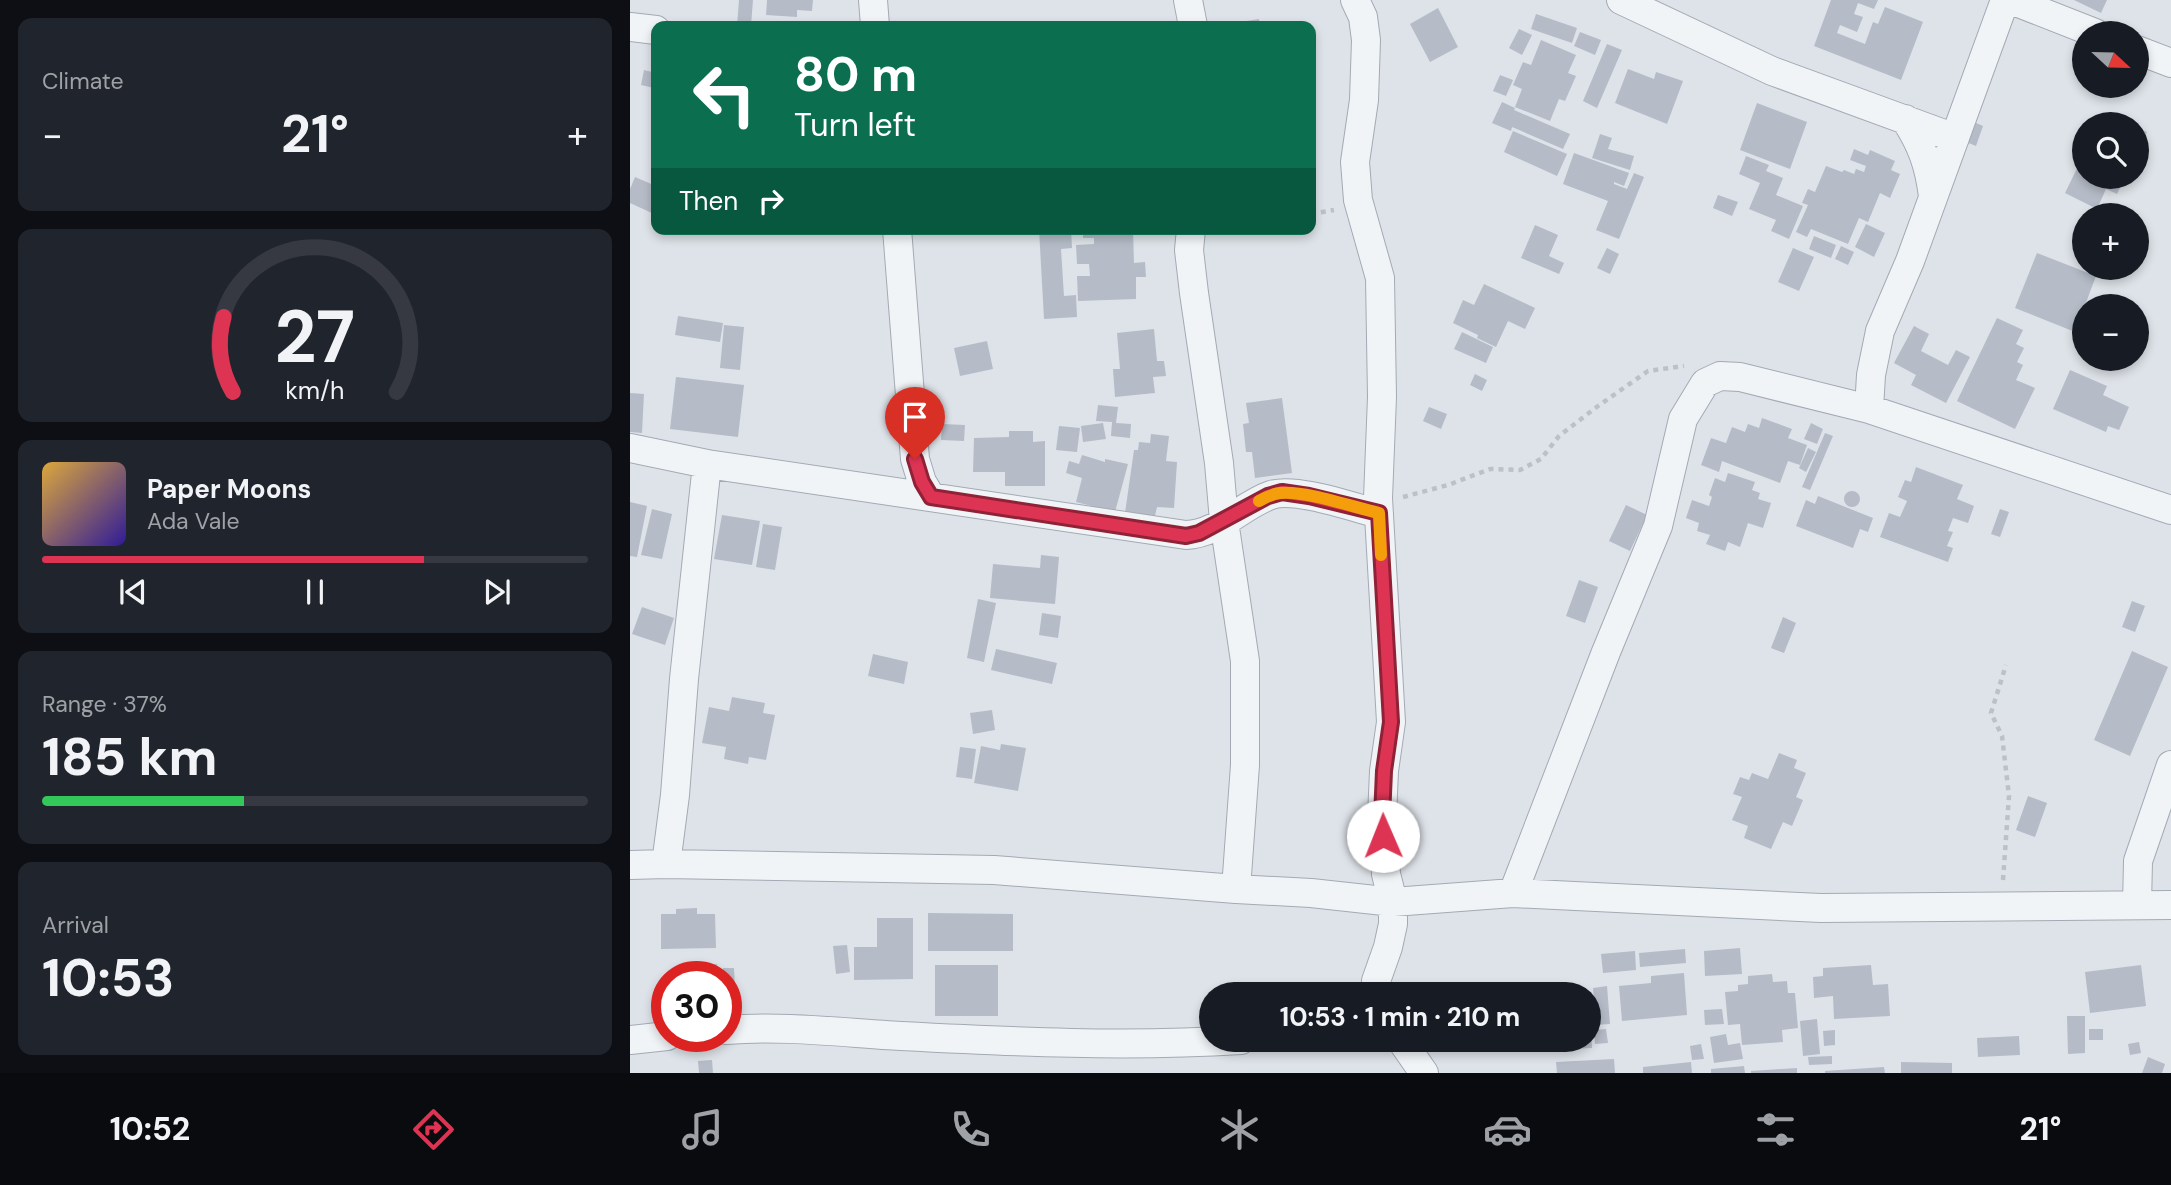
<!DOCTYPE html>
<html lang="en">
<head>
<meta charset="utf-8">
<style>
  :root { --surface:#171b24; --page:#20242c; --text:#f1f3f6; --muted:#9ea1a6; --line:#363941; --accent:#dd3454 }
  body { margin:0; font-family:"DM Sans",sans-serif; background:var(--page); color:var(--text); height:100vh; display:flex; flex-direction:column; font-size:26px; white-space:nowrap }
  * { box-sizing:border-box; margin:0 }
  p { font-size:23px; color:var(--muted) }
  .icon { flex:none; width:38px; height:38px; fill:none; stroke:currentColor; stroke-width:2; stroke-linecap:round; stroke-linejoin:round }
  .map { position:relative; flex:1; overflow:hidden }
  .side { display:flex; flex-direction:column; gap:18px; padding:18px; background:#0d0f14; width:630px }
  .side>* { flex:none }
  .top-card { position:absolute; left:21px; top:21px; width:665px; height:214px; border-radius:14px; box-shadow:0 4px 10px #0003; background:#0b6e4f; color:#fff; overflow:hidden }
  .needle { width:46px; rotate:112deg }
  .buttons { position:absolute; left:1442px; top:21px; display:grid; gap:14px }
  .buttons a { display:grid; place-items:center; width:77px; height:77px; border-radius:50%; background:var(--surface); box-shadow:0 4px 10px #0003; font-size:35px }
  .speed { position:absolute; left:21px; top:961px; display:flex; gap:14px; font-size:35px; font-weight:700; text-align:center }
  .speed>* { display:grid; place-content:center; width:91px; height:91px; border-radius:50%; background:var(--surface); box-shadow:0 4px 10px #0003; line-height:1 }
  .speed .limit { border:10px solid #d22; background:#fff; color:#111 }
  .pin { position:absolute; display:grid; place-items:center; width:60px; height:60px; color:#fff; margin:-72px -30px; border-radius:50% 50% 50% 0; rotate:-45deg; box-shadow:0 0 7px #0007 }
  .pin .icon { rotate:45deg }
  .me { position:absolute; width:77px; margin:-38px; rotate:359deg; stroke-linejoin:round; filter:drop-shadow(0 0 5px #0008) }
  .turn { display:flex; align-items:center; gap:24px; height:147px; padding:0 28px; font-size:32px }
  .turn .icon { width:91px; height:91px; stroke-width:2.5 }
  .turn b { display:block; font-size:49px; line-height:60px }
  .then { display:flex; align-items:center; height:66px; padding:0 28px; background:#0003; gap:14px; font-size:26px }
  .big { font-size:52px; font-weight:700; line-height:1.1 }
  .side .tile { flex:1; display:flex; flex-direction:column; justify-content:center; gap:10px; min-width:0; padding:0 24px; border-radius:14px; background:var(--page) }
  .side .dial { align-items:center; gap:0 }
  .dial svg { height:182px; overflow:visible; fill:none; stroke:var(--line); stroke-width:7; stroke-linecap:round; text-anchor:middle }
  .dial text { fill:var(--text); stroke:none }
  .song { display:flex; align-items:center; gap:21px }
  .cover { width:84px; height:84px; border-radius:10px; background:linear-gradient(135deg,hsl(40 70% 55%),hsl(250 70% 35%)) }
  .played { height:7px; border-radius:4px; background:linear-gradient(90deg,var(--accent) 70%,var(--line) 70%) }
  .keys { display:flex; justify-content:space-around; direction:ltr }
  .heat { display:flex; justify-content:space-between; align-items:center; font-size:38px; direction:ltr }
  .charge { height:10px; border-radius:5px; background:linear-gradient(90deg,#34c759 37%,var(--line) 0) }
  .trip { position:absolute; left:569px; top:982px; width:402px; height:70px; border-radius:35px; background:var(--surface); box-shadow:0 4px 10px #0003; font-weight:700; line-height:70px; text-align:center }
  .dock { display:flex; height:112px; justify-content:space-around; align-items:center; background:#090b0e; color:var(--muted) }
  .dock .icon { width:49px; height:49px }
  .dock .active { color:var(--accent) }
  .dock b { font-size:32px; color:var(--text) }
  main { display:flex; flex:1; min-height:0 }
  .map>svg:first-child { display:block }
  .building { fill:#b5bcc7 }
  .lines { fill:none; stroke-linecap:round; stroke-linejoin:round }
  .minor-casing { stroke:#a3aab4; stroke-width:30 }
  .path { stroke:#bcc1c8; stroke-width:4.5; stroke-dasharray:5 5; stroke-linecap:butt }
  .minor { stroke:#f1f4f7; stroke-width:28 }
  .route-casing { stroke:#902237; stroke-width:18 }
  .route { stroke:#dd3454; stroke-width:12 }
  .slow { stroke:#f59e0b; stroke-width:12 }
</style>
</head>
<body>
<main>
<section class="side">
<div class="tile"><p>Climate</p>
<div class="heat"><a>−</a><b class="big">21°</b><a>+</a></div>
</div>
<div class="tile dial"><svg viewBox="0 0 100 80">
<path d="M14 69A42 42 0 1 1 86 69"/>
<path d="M14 69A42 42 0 0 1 10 36" stroke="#dd3454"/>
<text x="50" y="56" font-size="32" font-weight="700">27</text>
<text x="50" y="72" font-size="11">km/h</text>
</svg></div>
<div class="tile">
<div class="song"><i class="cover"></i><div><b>Paper Moons</b><p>Ada Vale</p></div></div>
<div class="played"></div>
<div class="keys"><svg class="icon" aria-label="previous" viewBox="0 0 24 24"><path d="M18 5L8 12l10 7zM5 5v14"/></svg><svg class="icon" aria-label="pause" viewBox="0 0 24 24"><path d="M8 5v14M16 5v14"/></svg><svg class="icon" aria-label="next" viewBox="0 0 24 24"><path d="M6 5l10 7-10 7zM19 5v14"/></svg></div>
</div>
<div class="tile"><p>Range · 37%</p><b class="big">185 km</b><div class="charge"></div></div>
<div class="tile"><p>Arrival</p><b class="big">10:53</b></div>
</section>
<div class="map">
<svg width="1541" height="1073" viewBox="0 0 1541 1073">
  <rect width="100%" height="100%" fill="#dee3e9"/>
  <path class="building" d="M 109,0 L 123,0 L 121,26 L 107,26 Z
    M 137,0 L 183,0 L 182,11 L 167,10 L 167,17 L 136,15 Z
    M 1201,0 L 1248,0 L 1244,9 L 1228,3 L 1224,14 L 1233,17 L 1227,32 L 1210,25 L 1207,33 L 1235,44 L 1243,22 L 1248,24 L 1255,7 L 1293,22 L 1271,80 L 1184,46 Z
    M 1444,0 L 1477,0 L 1471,13 Z
    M 808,8 L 828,47 L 800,62 L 780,24 Z
    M 906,14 L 947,28 L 942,43 L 901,29 Z
    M 629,19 L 630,26 L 591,26 L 591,25 Z
    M 889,29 L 902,35 L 892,55 L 879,48 Z
    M 950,32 L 971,40 L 965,55 L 944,46 Z
    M 911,40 L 946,55 L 938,73 L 946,76 L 935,101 L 929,99 L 920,121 L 885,107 L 892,89 L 883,85 L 893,62 L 901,65 Z
    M 977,44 L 992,50 L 967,108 L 953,101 Z
    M 998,69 L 1024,79 L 1026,72 L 1053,81 L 1037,124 L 985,103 Z
    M 14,70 L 26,73 L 24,88 L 11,85 Z
    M 870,75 L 883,80 L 876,96 L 863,91 Z
    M 872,102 L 885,108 L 884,110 L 940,134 L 933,149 L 882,127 L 881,131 L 862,123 Z
    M 1127,103 L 1177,122 L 1160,169 L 1110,150 Z
    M 1337,119 L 1353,126 L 1346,146 L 1329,139 Z
    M 1507,127 L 1517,132 L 1507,153 Z
    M 883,131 L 937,154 L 927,176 L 874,152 Z
    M 970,134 L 982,138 L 978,149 L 1004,156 L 1000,170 L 962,158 Z
    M 1224,149 L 1238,155 L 1240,150 L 1265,161 L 1261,170 L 1270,174 L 1260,198 L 1250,193 L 1238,222 L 1229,218 L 1218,244 L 1181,229 L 1177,237 L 1166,232 L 1178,205 L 1172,203 L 1178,189 L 1185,192 L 1196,166 L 1212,172 L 1214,170 L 1224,174 L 1226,169 L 1234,172 L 1236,166 L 1220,160 Z
    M 944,153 L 999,173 L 994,186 L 984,182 L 984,184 L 997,189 L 1004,173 L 1014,177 L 989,239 L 966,230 L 978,201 L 933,184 Z
    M 1454,154 L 1454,177 L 1495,177 L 1487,194 L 1476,189 L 1467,209 L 1435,193 Z
    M 1116,156 L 1139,165 L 1136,171 L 1153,178 L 1146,195 L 1173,206 L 1159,239 L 1141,231 L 1146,220 L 1119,209 L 1130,183 L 1109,174 Z
    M 5,177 L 26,186 L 26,210 L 24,214 L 0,203 L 0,189 Z
    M 1088,195 L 1108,202 L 1102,216 L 1083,208 Z
    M 1236,224 L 1255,233 L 1244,257 L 1225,247 Z
    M 905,225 L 928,235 L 919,256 L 934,263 L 929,274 L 891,258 Z
    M 409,229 L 441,229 L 442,248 L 431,249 L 434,296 L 446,295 L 447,317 L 414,319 Z
    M 453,229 L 503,229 L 504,263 L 515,262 L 516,277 L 506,277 L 506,299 L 448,301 L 447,276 L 460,276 L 459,264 L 447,264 L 446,245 L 464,244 L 464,238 L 453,238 Z
    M 1184,236 L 1206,245 L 1201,258 L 1179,249 Z
    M 1211,246 L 1224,252 L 1218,265 L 1205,259 Z
    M 977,248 L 989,254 L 980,274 L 967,268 Z
    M 1163,248 L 1184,257 L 1169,291 L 1148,282 Z
    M 1407,253 L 1466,276 L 1445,332 L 1385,308 Z
    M 854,284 L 905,308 L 895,329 L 878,321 L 866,347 L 847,338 L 848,335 L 823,323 L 833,300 L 844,305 Z
    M 1467,297 L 1485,303 L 1484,306 L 1463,306 Z
    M 48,316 L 93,323 L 90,342 L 45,335 Z
    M 1367,318 L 1393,330 L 1386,344 L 1394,348 L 1387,362 L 1393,365 L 1386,380 L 1405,388 L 1385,429 L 1327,401 Z
    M 94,325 L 114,327 L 110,370 L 90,368 Z
    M 1284,326 L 1299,334 L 1291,351 L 1318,365 L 1326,350 L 1340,357 L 1316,403 L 1281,385 L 1286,375 L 1264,363 Z
    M 524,329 L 527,361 L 534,361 L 536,376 L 523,377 L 525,393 L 485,397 L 483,369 L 490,369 L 487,333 Z
    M 832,332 L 863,347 L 856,363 L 824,349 Z
    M 357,341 L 363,369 L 330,376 L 324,348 Z
    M 1440,370 L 1477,386 L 1473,395 L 1499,407 L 1489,430 L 1478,426 L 1476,432 L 1423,409 Z
    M 845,374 L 857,380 L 852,391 L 840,385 Z
    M 46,377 L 114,385 L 108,437 L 40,429 Z
    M 0,393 L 14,394 L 12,433 L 0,432 Z
    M 652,398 L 662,473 L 625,478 L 622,452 L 616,452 L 613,424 L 619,423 L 616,403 Z
    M 468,405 L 488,407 L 486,423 L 501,424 L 500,438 L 481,436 L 482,422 L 466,421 Z
    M 799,407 L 817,414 L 811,429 L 793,421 Z
    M 1132,418 L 1162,429 L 1158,438 L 1177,445 L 1170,465 L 1158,461 L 1150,483 L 1092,461 L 1089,472 L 1071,465 L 1081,438 L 1096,443 L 1102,427 L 1115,432 L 1118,424 L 1129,428 Z
    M 473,423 L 476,439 L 453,442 L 451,426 Z
    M 1181,423 L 1193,429 L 1187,444 L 1174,439 Z
    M 312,424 L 335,425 L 334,441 L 311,440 Z
    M 429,426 L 450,428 L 447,452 L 426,450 Z
    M 379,431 L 403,431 L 403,442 L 415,441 L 415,486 L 375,486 L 375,472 L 343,472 L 344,438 L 379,437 Z
    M 1195,433 L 1203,436 L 1180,490 L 1172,487 Z
    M 521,434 L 539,436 L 536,461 L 547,462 L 544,508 L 527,507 L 525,516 L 495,513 L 504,450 L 508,450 L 509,442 L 520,443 Z
    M 1178,448 L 1186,452 L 1176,472 L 1169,468 Z
    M 452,455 L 475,462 L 475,459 L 498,464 L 485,512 L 446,502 L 452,478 L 436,473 L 439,461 L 449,464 Z
    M 1286,467 L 1333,485 L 1327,499 L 1344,506 L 1338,523 L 1323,518 L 1318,531 L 1323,532 L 1317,546 L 1323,548 L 1318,562 L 1250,537 L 1259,513 L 1270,517 L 1277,501 L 1268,497 L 1275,480 L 1281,482 Z
    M 1098,473 L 1125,482 L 1122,490 L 1130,493 L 1128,499 L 1141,503 L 1133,528 L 1118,523 L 1110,547 L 1098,542 L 1095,551 L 1076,544 L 1080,535 L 1067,531 L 1069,523 L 1056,518 L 1062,500 L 1079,506 L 1082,497 L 1079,495 L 1085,478 L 1095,482 Z
    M1214 499a8 8 0 1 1 16 0a8 8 0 1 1-16 0Z
    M 1188,496 L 1243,518 L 1238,532 L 1230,529 L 1223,548 L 1166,526 L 1176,500 L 1185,504 Z
    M 0,502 L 17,506 L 7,557 L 0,556 Z
    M 996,505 L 1017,515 L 1000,551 L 979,541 Z
    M 22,509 L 42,514 L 32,559 L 11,555 Z
    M 1370,509 L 1379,512 L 1370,537 L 1361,534 Z
    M 92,515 L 130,521 L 122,565 L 84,559 Z
    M 133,524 L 152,527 L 145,570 L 126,567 Z
    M 411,555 L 429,557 L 425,604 L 360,598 L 363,564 L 410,568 Z
    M 949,580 L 968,587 L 955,623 L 936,616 Z
    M 348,599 L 366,603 L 354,662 L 337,658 Z
    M 1502,601 L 1515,606 L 1505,632 L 1492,627 Z
    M 12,607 L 44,618 L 35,645 L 2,634 Z
    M 412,613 L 431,616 L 428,638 L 409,635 Z
    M 1153,617 L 1166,623 L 1154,653 L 1141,648 Z
    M 366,649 L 427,663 L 422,684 L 361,670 Z
    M 1502,651 L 1538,667 L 1500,756 L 1464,740 Z
    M 243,654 L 278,662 L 274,684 L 238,676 Z
    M 102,697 L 135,703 L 133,713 L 145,715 L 136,760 L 119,757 L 118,764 L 94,759 L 96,747 L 72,743 L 79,707 L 99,711 Z
    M 362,710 L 365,730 L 343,734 L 340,713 Z
    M 371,744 L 396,748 L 388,791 L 344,783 L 351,746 L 370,750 Z
    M 330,747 L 346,749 L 342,779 L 326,777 Z
    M 1149,753 L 1167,760 L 1164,768 L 1176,773 L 1166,797 L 1173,800 L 1162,826 L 1153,822 L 1141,849 L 1114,838 L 1118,826 L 1102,820 L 1112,797 L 1103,794 L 1110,777 L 1119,780 L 1122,773 L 1138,779 Z
    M 1398,796 L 1417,803 L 1405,837 L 1386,830 Z
    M 67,908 L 67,914 L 85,914 L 86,948 L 31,949 L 31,914 L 46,914 L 46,909 Z
    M 298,913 L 383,914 L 383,951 L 298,951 Z
    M 247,918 L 283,918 L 283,979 L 224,980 L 224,947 L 247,947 Z
    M 217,945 L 220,972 L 206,974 L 203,946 Z
    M 1110,948 L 1112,974 L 1075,976 L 1074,951 Z
    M 1055,949 L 1056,963 L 1010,967 L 1009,953 Z
    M 1005,951 L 1006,970 L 973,973 L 971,954 Z
    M 87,964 L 88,976 L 71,976 L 70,966 Z
    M 305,965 L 368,965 L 368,1016 L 305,1016 Z
    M 1241,965 L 1243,985 L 1258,984 L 1260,1016 L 1204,1019 L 1203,996 L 1184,998 L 1183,977 L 1193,976 L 1193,968 Z
    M 1511,965 L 1516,1006 L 1460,1013 L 1455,972 Z
    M 93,968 L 104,968 L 105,989 L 96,989 L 96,976 L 93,976 Z
    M 1054,973 L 1057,1015 L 992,1021 L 989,986 L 1021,983 L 1021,976 Z
    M 1142,974 L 1143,982 L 1157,981 L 1158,993 L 1165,993 L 1168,1028 L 1152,1030 L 1153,1042 L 1112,1045 L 1110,1024 L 1098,1025 L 1095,992 L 1108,991 L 1108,985 L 1118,984 L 1118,976 Z
    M 977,986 L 980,1024 L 966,1025 L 963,988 Z
    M 1092,1009 L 1094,1024 L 1075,1025 L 1074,1010 Z
    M 1437,1016 L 1455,1016 L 1455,1053 L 1438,1054 Z
    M 1187,1019 L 1190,1054 L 1173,1056 L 1170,1021 Z
    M 959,1025 L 961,1025 L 962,1048 L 921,1050 L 921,1040 L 959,1040 Z
    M 976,1029 L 978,1043 L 965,1044 L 964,1030 Z
    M 1459,1029 L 1473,1029 L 1473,1040 L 1459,1040 Z
    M 1205,1030 L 1205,1045 L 1194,1046 L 1193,1031 Z
    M 1096,1034 L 1098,1045 L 1110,1043 L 1113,1059 L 1084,1063 L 1080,1037 Z
    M 1389,1036 L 1390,1055 L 1348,1057 L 1347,1038 Z
    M 1509,1042 L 1511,1053 L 1500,1055 L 1498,1044 Z
    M 1071,1044 L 1074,1059 L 1062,1060 L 1060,1046 Z
    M 1202,1056 L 1202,1064 L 1179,1065 L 1178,1057 Z
    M 1518,1057 L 1535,1064 L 1532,1073 L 1512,1073 Z
    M 984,1059 L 985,1073 L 927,1073 L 926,1062 Z
    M 82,1060 L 83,1073 L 69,1073 L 68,1061 Z
    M 1061,1062 L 1062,1073 L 1013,1073 L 1013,1067 Z
    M 1271,1062 L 1322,1063 L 1322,1073 L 1271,1073 Z
    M 1114,1066 L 1115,1073 L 1081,1073 L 1081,1069 Z
    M 1254,1067 L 1255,1073 L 1195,1073 L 1195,1071 Z
    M 1167,1068 L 1167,1073 L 1121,1073 L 1121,1071 Z"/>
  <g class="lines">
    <g class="minor-casing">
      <path id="minor" d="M 243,0 L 245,26
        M 558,0 L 563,26
        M 725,0 L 733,17 L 736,40 L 734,100 L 725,162 L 728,200 L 750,278 L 752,397 L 748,498 L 761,722 L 754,771 L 752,817 L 756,874 L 763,902 L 763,924 L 758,947 L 746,981 L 748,994
        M 991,0 L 1142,71 L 1325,138
        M 1381,0 L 1465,33
        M 0,27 L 26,30
        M 1507,50 L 1541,63
        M 1275,119 C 1292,145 1299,165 1303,196
        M 267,229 L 285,459 L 292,482 L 301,497
        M 561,229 L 559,250 L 564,293 L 589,463 L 594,521 L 615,661 L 615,765 L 606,889
        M 1239,409 L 1241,375 L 1250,331 L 1280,261 L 1375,0
        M 0,448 L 77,464 L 556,535 C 588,534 612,505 641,495 C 666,487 722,507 749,514
        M 36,864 L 45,795 L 54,679 L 77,464
        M 0,865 L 36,864 L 364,870 L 606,889 L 681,893 L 763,902 L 883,893 L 1191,908 L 1541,905
        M 883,893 L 976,652 L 1028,526 L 1053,419 L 1075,383 L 1090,376 L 1110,377 L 1239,409 L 1541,510
        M 1507,905 L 1508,861 L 1541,765
        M 96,1030 C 151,1025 216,1033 271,1036 C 385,1042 497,1047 611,1040
        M 0,1040 L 37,1036
        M 771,1040 L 794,1073"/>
    </g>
    <path class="path" d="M 681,214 L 704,210
      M 773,497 L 818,485 L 860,469 L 890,470 L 911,459 L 929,436 L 968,406 L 1018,371 L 1054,366
      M 1373,880 L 1379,796 L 1372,736 L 1361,713 L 1376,665"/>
    <use href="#minor" class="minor"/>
  </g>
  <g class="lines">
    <g class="route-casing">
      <path id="route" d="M 285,459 L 292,482 L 301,497 L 556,536 L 569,533 L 638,496 L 652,492 L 679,496 L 749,513 L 761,722 L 754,771 L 752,817 L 753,836"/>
    </g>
    <use href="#route" class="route"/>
    <path class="slow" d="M 629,501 C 636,497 642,494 650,493 C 674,490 723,507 749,513 L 751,555"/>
  </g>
</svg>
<div class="buttons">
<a><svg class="needle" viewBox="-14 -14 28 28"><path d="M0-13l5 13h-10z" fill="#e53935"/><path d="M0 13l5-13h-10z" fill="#9ea1a6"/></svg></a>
<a><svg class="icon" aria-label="search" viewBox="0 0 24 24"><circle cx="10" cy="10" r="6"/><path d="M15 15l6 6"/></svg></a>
<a>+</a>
<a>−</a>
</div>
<div class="speed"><div class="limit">30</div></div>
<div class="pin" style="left:285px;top:459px;background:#d93025"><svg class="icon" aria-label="arrive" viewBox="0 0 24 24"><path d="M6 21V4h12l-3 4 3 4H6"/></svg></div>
<svg class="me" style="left:753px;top:836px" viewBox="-20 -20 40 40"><circle r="19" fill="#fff"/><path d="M0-13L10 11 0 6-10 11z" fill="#dd3454"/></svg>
<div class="trip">10:53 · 1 min · 210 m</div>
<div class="top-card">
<div class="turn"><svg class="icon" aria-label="left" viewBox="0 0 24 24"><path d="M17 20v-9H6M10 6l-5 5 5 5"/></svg><div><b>80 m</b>Turn left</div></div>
<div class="then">Then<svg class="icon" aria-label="right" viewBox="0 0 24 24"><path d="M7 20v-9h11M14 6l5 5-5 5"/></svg></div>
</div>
</div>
</main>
<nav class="dock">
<b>10:52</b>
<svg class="icon active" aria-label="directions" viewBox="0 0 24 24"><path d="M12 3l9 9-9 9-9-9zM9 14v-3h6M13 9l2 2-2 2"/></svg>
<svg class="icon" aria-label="music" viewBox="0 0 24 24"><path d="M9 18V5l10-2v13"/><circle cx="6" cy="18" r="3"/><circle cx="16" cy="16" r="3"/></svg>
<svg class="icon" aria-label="phone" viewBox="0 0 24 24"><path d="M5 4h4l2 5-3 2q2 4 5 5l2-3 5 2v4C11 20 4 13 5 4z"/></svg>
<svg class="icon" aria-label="climate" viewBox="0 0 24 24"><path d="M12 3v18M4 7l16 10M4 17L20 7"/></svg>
<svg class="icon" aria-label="car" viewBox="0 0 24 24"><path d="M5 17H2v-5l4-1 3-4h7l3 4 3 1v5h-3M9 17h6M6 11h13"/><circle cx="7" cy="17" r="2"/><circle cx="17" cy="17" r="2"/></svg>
<svg class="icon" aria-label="filters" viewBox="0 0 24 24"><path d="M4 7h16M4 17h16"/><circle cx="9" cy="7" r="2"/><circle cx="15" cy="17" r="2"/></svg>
<b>21°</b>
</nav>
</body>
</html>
